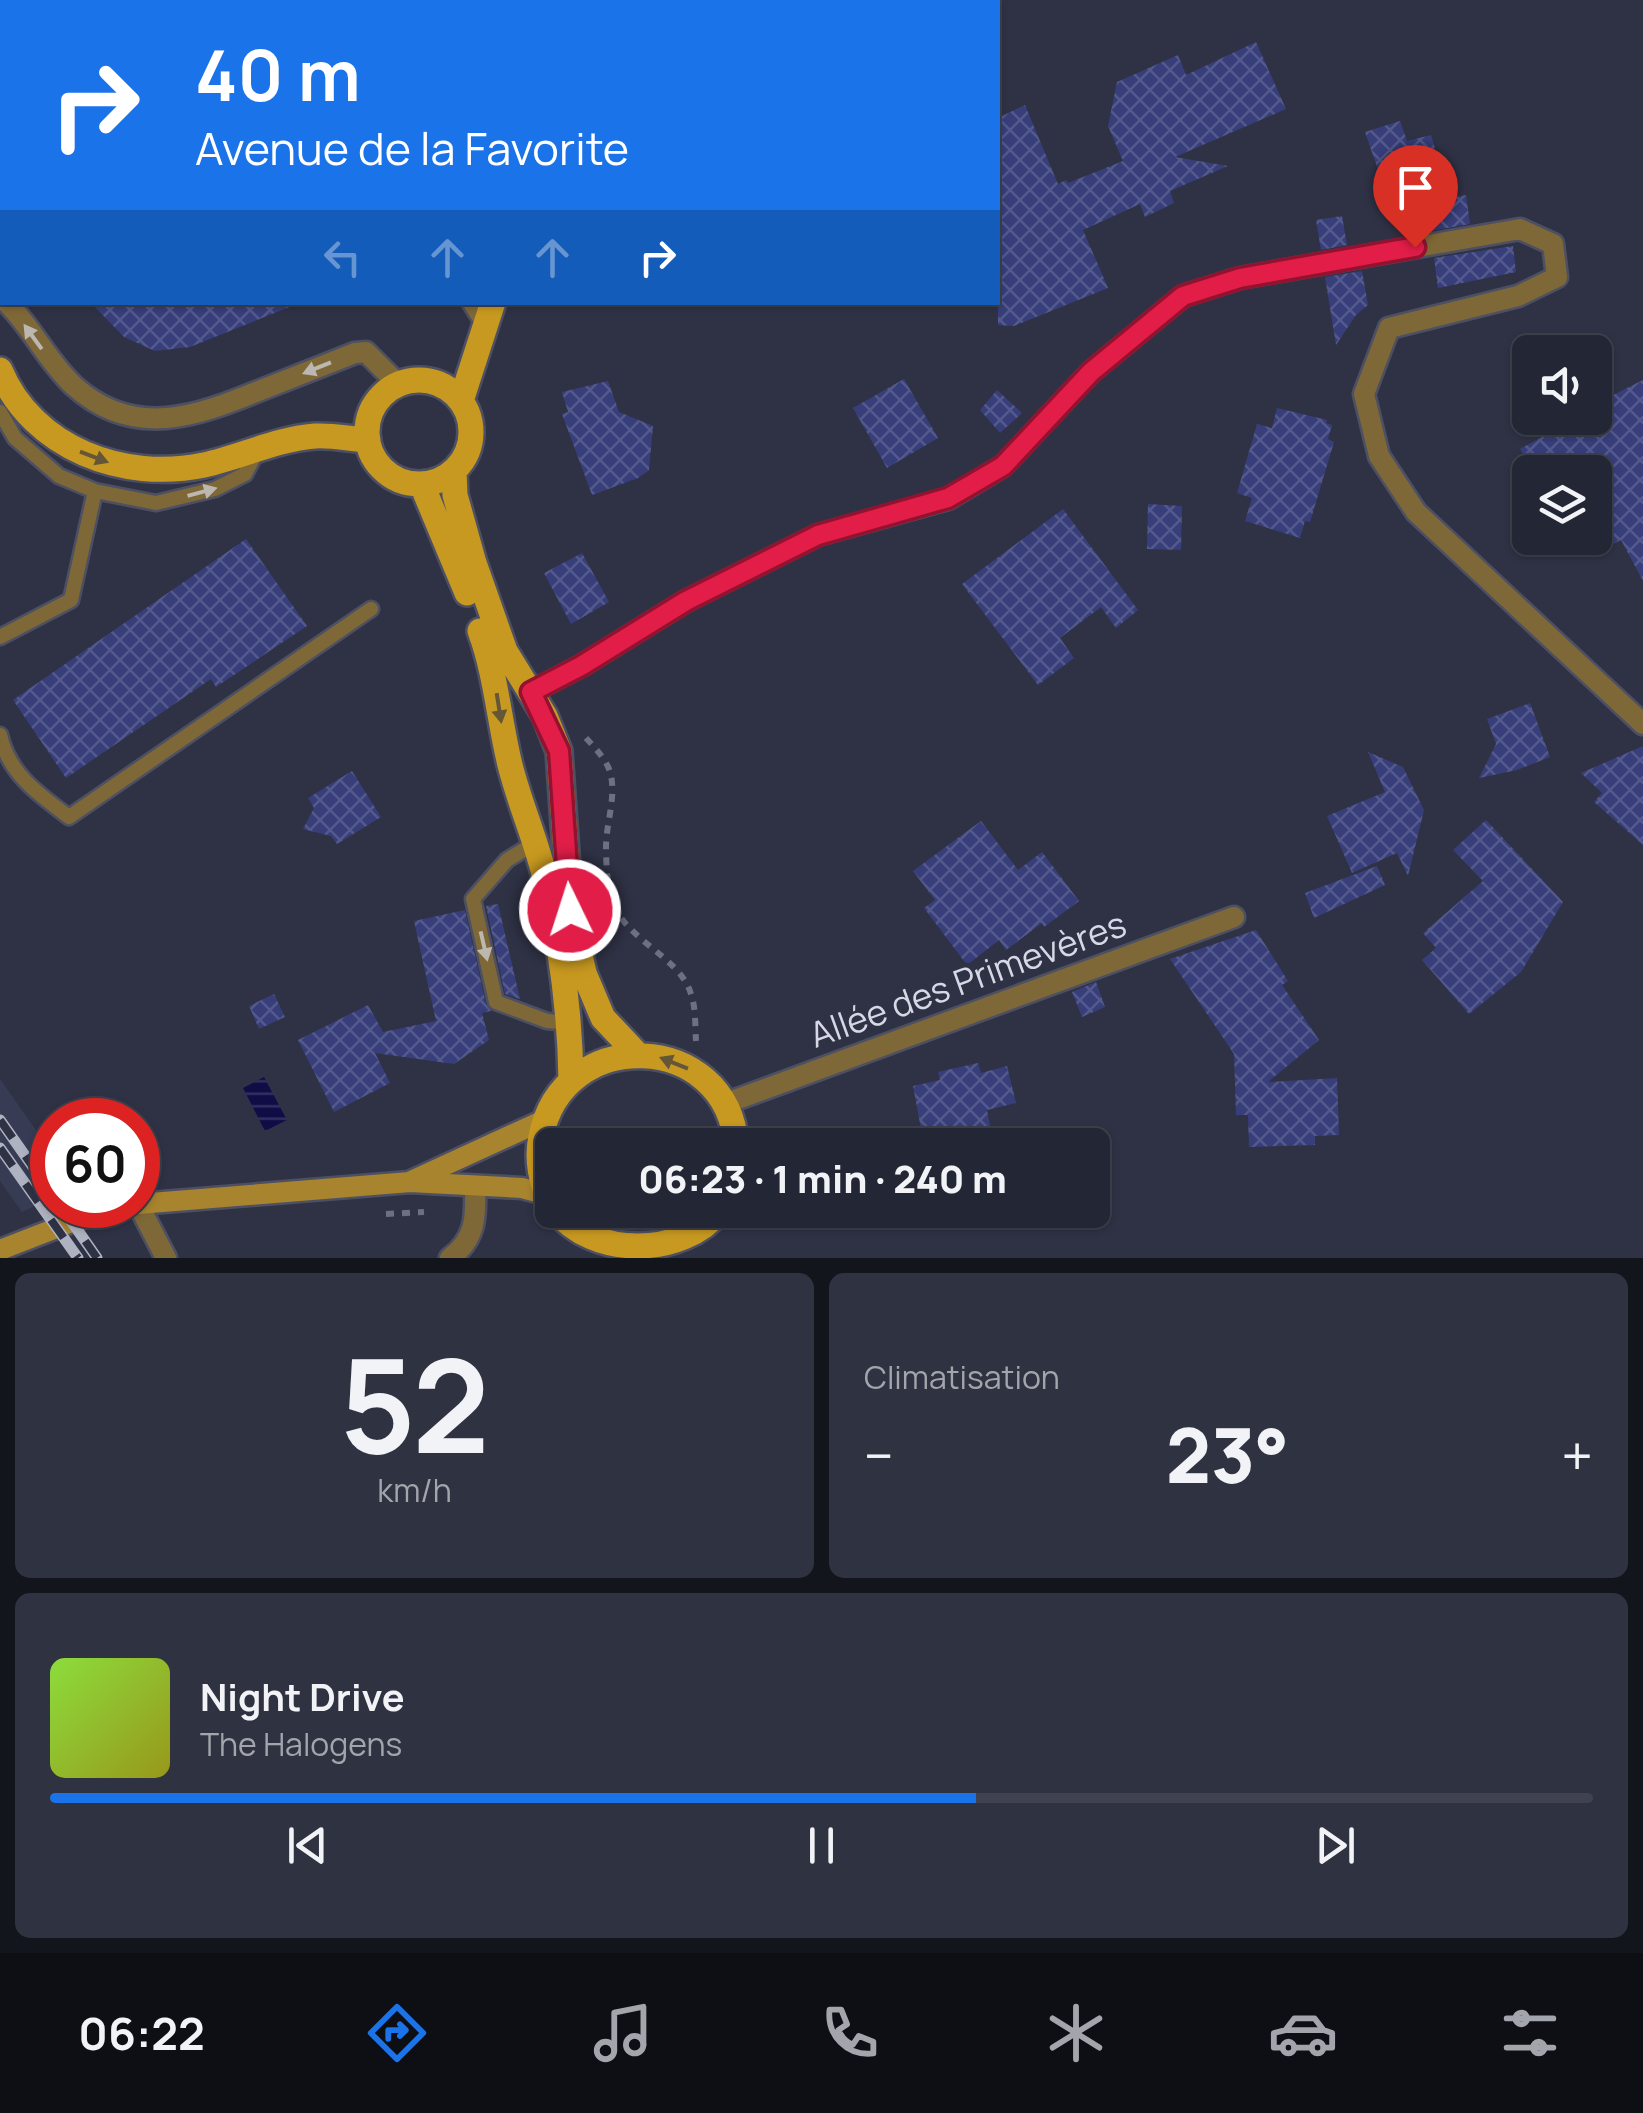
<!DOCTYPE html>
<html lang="fr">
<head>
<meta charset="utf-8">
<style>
  :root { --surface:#232634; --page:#2f3240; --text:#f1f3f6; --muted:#a3a5ac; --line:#40434f; --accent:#1a73e8 }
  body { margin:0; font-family:Manrope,sans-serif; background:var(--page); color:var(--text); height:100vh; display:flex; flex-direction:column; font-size:38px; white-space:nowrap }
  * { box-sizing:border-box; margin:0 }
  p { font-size:32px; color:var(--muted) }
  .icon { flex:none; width:55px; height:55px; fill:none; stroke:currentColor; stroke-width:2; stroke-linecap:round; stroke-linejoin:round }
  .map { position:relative; height:1258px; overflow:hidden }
  .details { display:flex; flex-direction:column; gap:15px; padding:15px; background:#13151d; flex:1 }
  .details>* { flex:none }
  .banner { position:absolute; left:0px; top:0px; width:1000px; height:305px; box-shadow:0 2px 8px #0004,0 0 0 2px var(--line); background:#1a73e8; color:#fff; overflow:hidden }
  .controls { position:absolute; left:1512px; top:335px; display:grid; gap:20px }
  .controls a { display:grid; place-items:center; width:100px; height:100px; border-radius:15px; background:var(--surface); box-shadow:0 2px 8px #0004,0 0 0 2px var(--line); font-size:50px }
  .speed { position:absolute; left:30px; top:1098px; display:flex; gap:20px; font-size:50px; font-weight:700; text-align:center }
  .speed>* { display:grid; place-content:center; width:130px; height:130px; border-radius:50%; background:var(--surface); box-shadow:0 2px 8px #0004,0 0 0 2px var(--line); line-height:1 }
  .speed .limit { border:15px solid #d22; background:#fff; color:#111 }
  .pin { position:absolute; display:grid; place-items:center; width:85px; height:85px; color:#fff; margin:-102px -42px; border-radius:50% 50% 50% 0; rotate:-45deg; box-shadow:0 0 10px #0007 }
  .pin .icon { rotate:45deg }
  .me { position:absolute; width:110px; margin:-55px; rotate:356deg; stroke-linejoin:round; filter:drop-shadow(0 0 8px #0008) }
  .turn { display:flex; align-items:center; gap:35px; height:210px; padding:0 30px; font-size:45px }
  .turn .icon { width:130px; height:130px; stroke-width:2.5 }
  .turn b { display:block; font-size:70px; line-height:85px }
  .lanes { display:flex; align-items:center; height:95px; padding:0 30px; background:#0003; justify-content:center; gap:50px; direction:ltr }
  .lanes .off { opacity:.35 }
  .big { font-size:75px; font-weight:800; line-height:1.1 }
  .details .widget { flex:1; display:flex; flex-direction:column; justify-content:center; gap:15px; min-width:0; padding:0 35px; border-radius:15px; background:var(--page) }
  .details .dial { align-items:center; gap:0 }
  .dial b { font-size:130px; line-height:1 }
  .song { display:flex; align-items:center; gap:30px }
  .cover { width:120px; height:120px; border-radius:15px; background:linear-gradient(135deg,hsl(90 70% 55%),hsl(60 70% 35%)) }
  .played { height:10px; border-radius:5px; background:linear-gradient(90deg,var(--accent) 60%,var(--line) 60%) }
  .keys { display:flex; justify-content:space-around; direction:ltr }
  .heat { display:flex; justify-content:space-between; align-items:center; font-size:55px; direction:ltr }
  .details .tiles { flex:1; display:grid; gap:15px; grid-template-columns:1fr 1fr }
  .widget:last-child { grid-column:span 2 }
  .trip { position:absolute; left:535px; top:1128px; width:575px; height:100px; border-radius:15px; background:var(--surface); box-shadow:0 2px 8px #0004,0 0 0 2px var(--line); font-weight:800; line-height:100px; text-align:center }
  .menu { display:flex; height:160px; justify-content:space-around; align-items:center; background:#0e0f15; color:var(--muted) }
  .menu .icon { width:70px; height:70px }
  .menu .on { color:var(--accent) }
  .menu b { font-size:45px; color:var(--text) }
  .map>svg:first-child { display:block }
  .built { fill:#373b54 }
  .water { fill:url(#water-rules) }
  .building { fill:url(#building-cross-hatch) }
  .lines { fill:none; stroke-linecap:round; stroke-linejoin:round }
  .lane-casing { stroke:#4d5062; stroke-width:19 }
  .street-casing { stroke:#4d5062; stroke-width:25 }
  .secondary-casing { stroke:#4d5062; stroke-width:25 }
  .primary-casing { stroke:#4d5062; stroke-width:30 }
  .path { stroke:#6d7080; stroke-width:6; stroke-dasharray:8 8; stroke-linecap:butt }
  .lane { stroke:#7e6837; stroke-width:14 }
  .street { stroke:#7e6837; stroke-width:20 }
  .secondary { stroke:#a8842f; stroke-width:20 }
  .primary { stroke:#c89920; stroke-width:25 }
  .rail-casing { stroke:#afb2c0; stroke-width:11 }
  .rail { stroke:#2f3245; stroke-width:8; stroke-dasharray:22; stroke-linecap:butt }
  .oneway { fill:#bcb7b1 }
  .oneway2 { fill:#655638 }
  .route-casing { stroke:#92132f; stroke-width:25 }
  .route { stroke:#e11d48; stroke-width:18 }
  .labels { text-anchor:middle; stroke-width:10; stroke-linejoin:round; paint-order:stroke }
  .street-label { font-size:35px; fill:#d6d9e5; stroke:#2f3245 }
</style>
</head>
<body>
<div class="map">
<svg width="1643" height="1258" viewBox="0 0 1643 1258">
  <defs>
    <pattern id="water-rules" width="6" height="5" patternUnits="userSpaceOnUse" patternTransform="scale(2.5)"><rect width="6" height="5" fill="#100d46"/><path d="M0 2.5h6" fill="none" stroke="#323061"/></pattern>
    <pattern id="building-cross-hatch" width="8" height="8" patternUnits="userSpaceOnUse" patternTransform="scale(2.5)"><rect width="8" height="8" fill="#373e7a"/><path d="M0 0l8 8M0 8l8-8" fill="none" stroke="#53598d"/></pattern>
  </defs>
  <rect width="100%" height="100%" fill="#2f3245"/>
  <path class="built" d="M 0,1079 L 52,1153 L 52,1198 L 22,1212 L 0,1181 Z"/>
  <path class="water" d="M 264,1077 L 287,1120 L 265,1131 L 243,1088 Z"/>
  <path class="building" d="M 1256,42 L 1286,109 L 1175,157 L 1228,166 L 1170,191 L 1174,203 L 1145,217 L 1140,204 L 1083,230 L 1108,288 L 1014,326 L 998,325 L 998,118 L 1025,105 L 1058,184 L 1066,180 L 1068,183 L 1123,161 L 1108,126 L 1117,82 L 1178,55 L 1186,75 Z
    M 1400,121 L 1407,141 L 1431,135 L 1450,198 L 1466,195 L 1470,224 L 1430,231 L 1429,223 L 1413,226 L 1405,188 L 1386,193 L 1365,132 Z
    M 1342,216 L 1347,245 L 1321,250 L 1316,220 Z
    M 1513,246 L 1516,272 L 1438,288 L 1434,258 Z
    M 1362,271 L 1368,305 L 1356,315 L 1336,345 L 1325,277 Z
    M 90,302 L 296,302 L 297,304 L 190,347 L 155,351 L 124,337 Z
    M 904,379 L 938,438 L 887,468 L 853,408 Z
    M 1643,380 L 1643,581 L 1621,540 L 1613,544 L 1595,512 L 1595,472 L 1533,472 L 1520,449 L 1578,418 L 1595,418 L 1595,404 Z
    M 608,381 L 619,412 L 653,426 L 649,470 L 638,478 L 592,495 L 562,414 L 568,412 L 562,392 Z
    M 997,390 L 1022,413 L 1000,433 L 980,410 Z
    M 1277,408 L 1327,420 L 1326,423 L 1332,425 L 1328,439 L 1334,442 L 1310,522 L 1305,521 L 1300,538 L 1245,521 L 1252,498 L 1237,493 L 1257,424 L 1272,428 Z
    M 1148,504 L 1182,506 L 1181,550 L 1147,549 Z
    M 1063,509 L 1138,610 L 1116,628 L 1101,607 L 1060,638 L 1074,658 L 1038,685 L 962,584 Z
    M 246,539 L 307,626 L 216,687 L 211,679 L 66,778 L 13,700 Z
    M 582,553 L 609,602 L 571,624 L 544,573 Z
    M 1530,703 L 1550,757 L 1517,770 L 1479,778 L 1496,744 L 1487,719 Z
    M 1643,746 L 1643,845 L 1594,802 L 1602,793 L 1581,773 Z
    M 1368,752 L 1403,767 L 1424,810 L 1408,876 L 1397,853 L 1352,873 L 1327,816 L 1385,792 Z
    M 352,771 L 381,817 L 337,844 L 331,836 L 303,829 L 314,808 L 308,798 Z
    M 1486,820 L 1563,902 L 1521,972 L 1469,1014 L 1422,960 L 1436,948 L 1423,933 L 1483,881 L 1453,850 Z
    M 981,821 L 1018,870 L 1042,852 L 1079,901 L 1044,927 L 1042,923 L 1006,950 L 999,940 L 967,965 L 924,908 L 935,900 L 913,871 Z
    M 1377,866 L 1385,885 L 1314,918 L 1305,893 Z
    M 498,904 L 520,999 L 505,994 L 486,906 Z
    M 465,910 L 486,1004 L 491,1011 L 482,1013 L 489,1040 L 454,1064 L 375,1053 L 390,1083 L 334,1112 L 298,1040 L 368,1005 L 383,1032 L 436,1021 L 414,921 Z
    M 1256,930 L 1288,981 L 1282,985 L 1319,1040 L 1268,1082 L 1337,1078 L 1339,1135 L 1315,1136 L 1315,1145 L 1249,1147 L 1248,1115 L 1236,1115 L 1234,1054 L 1170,959 Z
    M 1096,982 L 1105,1007 L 1082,1017 L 1072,992 Z
    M 274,994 L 285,1017 L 259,1029 L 249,1006 Z
    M 978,1063 L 981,1073 L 1007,1066 L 1016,1103 L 987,1110 L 994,1145 L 924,1145 L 913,1086 L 940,1080 L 938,1072 Z"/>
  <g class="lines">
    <g class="lane-casing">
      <path id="lane" d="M 0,144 L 2,144
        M 0,279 L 2,278
        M 469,302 L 485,327
        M 0,412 L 15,438 L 59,476 L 95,491 L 156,503 L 215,489 L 245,474 L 257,451
        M 0,637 L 71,600 L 95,491
        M 0,735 C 9,774 38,794 69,817 L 371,609
        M 535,843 L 507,860 L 473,899 L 496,1002 L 547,1021 L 569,1023"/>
    </g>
    <g class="street-casing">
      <path id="street" d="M 6,302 C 32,327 47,361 74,386 C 134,440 197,416 261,390 C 292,378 324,365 355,353 L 366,352 L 398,384
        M 531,692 L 581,666 L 686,601 L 818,535 L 948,499 L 1003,466 L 1091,372 L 1183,296 L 1240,278 L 1520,229 L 1553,244 L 1557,277 L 1518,296 L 1389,328 L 1364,394 L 1379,456 L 1416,512 L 1643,724
        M 724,1104 L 1234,917
        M 138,1204 L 166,1258
        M 450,1258 C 476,1239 476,1217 475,1187"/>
    </g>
    <g class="secondary-casing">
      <path id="secondary" d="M 411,1181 L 544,1120
        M 138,1204 L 410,1182 L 522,1188 L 548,1195
        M 0,1250 L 100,1211 L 133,1205"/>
    </g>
    <g class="primary-casing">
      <path id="primary" d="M 580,2 L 581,0
        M 0,370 C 33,449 124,482 204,465 C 241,457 276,439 315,436 C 332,435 351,439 368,440
        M367 432a52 52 0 1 1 104 0a52 52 0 1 1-104 0Z
        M 461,401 L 493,302
        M 454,471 L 455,495 L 474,563 L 505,651 L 545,716 L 559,751 L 570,911 L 584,973 L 603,1018 L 637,1054
        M 422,485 L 467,593
        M 480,631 C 496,674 499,720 510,765 C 520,805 537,842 546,882 C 561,946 570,1014 571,1080
        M 552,1204 C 541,1184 536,1159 541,1137 C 562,1024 728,1031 736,1145
        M 556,1210 C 592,1258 683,1258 720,1210"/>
    </g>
    <path class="path" d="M 586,738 C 595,748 604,757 609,769 C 618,793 606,822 606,847 C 606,861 607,879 610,893 C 619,939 679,954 691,994 C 696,1008 695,1026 696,1041
      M 386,1214 L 424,1212"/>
    <use href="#lane" class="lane"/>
    <use href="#street" class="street"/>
    <use href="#secondary" class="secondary"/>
    <use href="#primary" class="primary"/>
    <g class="rail-casing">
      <path id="rail" d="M 0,1120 L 52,1194
        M 0,1148 L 78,1258
        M 60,1205 L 97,1258"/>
    </g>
    <use href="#rail" class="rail"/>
  </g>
  <defs><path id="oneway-solid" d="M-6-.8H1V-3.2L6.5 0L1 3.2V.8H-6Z" transform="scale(2.5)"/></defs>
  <g class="oneway">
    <use href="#oneway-solid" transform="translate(33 337) rotate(-126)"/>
    <use href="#oneway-solid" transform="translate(317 368) rotate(158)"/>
    <use href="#oneway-solid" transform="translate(202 492) rotate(-15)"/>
    <use href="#oneway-solid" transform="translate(484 946) rotate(77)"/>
  </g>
  <g class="oneway2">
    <use href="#oneway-solid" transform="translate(94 457) rotate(21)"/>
    <use href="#oneway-solid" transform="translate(499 708) rotate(81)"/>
    <use href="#oneway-solid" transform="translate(674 1063) rotate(-158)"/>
  </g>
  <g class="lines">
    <g class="route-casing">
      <path id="route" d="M 570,910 L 559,751 L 531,692 L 581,666 L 686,601 L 818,535 L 948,498 L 1003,466 L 1091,372 L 1183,296 L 1240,278 L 1415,247"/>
    </g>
    <use href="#route" class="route"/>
  </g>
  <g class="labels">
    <g class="street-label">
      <text transform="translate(968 980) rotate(-20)" y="12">Allée des Primevères</text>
    </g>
  </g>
</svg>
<div class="controls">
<a><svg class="icon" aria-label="sound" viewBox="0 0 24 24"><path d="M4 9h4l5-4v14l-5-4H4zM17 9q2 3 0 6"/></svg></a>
<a><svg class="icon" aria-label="layers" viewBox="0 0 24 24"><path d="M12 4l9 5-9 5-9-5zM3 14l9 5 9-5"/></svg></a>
</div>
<div class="speed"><div class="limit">60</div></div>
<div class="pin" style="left:1415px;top:247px;background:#d93025"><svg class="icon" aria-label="arrive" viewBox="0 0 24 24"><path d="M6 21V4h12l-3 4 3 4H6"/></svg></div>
<svg class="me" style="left:570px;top:910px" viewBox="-20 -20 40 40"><circle r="17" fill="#e11d48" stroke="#fff" stroke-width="3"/><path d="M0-11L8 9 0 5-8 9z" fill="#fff"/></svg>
<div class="trip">06:23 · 1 min · 240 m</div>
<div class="banner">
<div class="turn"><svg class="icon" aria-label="right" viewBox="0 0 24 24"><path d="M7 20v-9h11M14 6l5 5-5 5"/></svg><div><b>40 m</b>Avenue de la Favorite</div></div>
<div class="lanes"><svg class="icon off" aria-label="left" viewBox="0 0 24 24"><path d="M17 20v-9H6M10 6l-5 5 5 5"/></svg><svg class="icon off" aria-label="ahead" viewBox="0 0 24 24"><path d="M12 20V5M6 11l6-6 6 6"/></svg><svg class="icon off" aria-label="ahead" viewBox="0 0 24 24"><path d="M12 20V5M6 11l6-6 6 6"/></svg><svg class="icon" aria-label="right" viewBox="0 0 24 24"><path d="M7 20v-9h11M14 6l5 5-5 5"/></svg></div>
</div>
</div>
<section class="details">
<div class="tiles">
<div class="widget dial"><b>52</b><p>km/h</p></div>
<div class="widget"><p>Climatisation</p>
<div class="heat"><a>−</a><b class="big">23°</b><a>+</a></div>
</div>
<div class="widget">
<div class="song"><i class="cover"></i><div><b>Night Drive</b><p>The Halogens</p></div></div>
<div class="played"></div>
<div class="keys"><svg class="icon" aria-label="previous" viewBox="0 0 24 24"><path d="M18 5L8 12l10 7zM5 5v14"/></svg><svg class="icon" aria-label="pause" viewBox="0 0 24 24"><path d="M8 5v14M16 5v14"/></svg><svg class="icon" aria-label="next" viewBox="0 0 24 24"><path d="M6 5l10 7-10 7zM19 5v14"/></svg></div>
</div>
</div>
</section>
<nav class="menu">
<b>06:22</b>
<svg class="icon on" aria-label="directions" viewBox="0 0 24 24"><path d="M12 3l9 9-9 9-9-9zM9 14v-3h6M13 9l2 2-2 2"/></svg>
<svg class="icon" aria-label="music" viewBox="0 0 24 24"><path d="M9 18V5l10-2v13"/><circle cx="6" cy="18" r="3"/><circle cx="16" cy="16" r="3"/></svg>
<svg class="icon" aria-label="phone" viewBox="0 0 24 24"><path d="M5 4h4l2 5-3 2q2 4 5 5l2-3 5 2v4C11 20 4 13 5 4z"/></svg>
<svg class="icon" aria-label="climate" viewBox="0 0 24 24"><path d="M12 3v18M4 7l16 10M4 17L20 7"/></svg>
<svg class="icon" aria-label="car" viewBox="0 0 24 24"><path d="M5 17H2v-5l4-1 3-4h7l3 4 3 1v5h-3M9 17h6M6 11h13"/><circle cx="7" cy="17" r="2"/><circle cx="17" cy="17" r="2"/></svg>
<svg class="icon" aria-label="filters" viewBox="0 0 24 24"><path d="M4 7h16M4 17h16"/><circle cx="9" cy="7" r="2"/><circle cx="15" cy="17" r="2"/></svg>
</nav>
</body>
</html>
